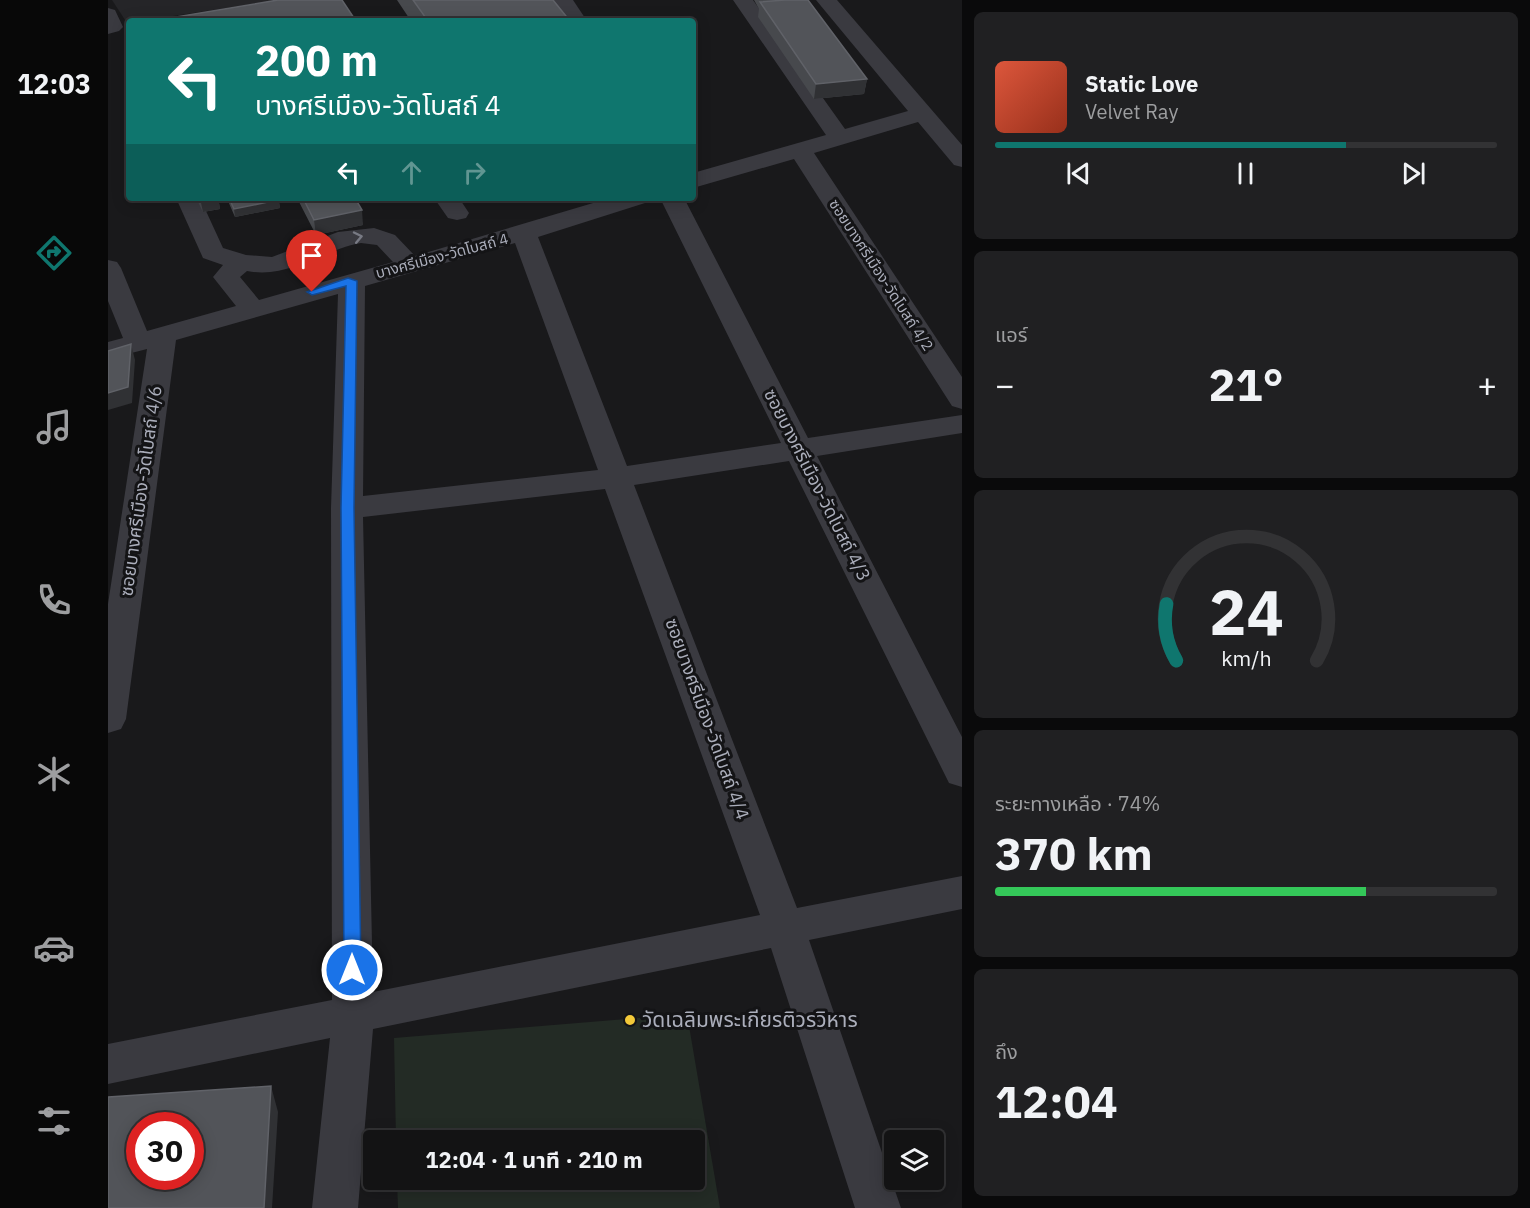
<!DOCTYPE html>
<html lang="th">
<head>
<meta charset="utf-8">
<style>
  :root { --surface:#131314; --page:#202022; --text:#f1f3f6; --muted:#9d9ea0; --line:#323234; --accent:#0f766e }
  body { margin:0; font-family:"IBM Plex Sans","Noto Sans Thai",sans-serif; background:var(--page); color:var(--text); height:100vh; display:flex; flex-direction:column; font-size:22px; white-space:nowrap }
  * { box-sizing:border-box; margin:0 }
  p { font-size:20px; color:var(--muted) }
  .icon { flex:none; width:33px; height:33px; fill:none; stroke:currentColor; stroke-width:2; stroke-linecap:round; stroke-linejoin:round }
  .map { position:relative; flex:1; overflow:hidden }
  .details { display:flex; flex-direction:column; gap:12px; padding:12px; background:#0a0a0b; width:568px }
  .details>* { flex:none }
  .banner { position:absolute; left:18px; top:18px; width:570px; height:183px; border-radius:6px; box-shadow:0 3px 15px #0003,0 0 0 2px var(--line); background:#0f766e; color:#fff; overflow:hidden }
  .fabs { position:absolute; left:776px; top:1130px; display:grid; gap:12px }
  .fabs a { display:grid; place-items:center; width:60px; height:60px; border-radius:6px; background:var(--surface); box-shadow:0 3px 15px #0003,0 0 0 2px var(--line); font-size:30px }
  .speed { position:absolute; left:18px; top:1112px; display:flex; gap:12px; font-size:30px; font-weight:700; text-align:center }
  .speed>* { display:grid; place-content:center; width:78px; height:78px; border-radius:50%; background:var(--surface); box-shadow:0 3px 15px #0003,0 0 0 2px var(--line); line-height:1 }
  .speed .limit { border:9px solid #d22; background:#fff; color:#111 }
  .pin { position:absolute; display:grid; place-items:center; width:51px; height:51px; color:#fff; margin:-62px -26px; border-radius:50% 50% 50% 0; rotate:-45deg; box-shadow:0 0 6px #0007 }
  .pin .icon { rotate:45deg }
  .me { position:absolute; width:66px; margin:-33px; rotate:0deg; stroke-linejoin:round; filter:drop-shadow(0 0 4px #0008) }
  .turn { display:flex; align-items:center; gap:21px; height:126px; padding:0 30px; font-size:27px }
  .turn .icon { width:78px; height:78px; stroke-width:2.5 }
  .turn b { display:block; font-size:42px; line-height:51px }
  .lanes { display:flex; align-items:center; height:57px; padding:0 30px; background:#0003; justify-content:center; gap:30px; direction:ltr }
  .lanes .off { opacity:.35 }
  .big { font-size:45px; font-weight:700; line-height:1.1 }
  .details .widget { flex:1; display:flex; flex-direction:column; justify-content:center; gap:9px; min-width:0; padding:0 21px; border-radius:9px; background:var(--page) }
  .details .dial { align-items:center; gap:0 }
  .dial svg { height:156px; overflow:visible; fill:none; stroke:var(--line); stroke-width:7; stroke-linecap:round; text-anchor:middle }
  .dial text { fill:var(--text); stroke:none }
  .song { display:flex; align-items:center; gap:18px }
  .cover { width:72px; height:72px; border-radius:9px; background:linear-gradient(135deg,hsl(10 70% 55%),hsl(10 70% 35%)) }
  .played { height:6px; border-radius:3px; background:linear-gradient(90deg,var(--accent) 70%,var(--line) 70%) }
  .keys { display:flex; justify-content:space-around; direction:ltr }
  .heat { display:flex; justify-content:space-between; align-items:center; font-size:33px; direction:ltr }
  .charge { height:9px; border-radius:4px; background:linear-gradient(90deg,#34c759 74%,var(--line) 0) }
  .trip { position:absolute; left:255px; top:1130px; width:342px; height:60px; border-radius:6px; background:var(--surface); box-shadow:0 3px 15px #0003,0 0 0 2px var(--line); font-weight:700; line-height:60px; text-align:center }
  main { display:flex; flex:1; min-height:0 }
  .tabs { display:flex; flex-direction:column; width:108px; justify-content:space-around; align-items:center; background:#080808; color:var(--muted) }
  .tabs .icon { width:42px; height:42px }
  .tabs .current { color:var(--accent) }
  .tabs b { font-size:27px; color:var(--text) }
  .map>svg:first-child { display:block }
  .built { fill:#252528 }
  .green { fill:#232b25 }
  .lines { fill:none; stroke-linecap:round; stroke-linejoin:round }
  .minor { fill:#3a3a40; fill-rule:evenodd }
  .wall { fill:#47494d }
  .shaded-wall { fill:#303134 }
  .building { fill:#525459; stroke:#606268; stroke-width:1.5; fill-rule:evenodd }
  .oneway { stroke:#787a84 }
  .route { fill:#1a73e8; stroke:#114b97; stroke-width:1.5 }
  .poi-dot { fill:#f3c939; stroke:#141416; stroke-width:2 }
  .labels { text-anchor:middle; stroke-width:6; stroke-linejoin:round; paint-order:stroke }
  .far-street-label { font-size:15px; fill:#abaebb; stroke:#141416 }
  .street-label { font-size:18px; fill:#abaebb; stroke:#141416 }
  .near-poi-label { font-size:21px; fill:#abaebb; stroke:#141416; text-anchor:start }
</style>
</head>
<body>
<main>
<nav class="tabs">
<b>12:03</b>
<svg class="icon current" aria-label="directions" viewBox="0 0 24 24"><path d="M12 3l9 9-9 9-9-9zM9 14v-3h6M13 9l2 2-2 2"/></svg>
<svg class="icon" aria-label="music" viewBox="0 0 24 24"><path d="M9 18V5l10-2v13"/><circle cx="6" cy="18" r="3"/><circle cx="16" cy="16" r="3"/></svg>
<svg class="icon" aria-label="phone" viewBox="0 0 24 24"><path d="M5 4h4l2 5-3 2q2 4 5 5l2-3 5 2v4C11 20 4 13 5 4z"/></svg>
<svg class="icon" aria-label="climate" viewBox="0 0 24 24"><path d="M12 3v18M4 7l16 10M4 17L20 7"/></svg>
<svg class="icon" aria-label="car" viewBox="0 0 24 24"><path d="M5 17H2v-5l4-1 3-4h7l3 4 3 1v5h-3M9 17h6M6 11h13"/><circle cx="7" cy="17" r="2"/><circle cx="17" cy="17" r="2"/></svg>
<svg class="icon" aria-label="filters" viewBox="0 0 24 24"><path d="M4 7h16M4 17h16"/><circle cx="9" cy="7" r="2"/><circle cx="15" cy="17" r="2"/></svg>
</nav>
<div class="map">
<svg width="854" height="1208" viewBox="0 0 854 1208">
  <rect width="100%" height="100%" fill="#19191b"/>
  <path class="built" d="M 4,0 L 171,0 L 19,23 Z"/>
  <path class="green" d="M 579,1014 L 612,1208 L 290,1208 L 289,1179 L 586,1179 L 586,1140 L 288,1140 L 286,1038 Z"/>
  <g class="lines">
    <path class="minor" d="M 445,0 L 465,0 L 479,21 L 457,21 Z
      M 625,0 L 645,0 L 737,129 L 800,111 L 708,0 L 729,0 L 854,145 L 854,167 L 846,165 L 810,122 L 706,153 L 854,377 L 854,409 L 844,406 L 686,159 L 585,188 L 585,173 L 718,135 Z
      M 0,8 L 7,10 L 15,27 L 11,31 L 0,34 Z
      M 68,198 L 92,198 L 115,248 L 138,255 L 164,257 L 230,232 L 266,228 L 287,235 L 307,256 L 502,198 L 540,198 L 537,203 L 430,237 L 519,466 L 673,443 L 552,198 L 576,198 L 700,438 L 854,415 L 854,433 L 709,456 L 854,737 L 854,787 L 841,783 L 681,461 L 526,485 L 689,908 L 854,876 L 854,909 L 701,940 L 793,1208 L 747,1208 L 663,948 L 265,1029 L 250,1208 L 204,1208 L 222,1038 L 0,1084 L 0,1044 L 224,1000 L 223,508 L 230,294 L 68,340 L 18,719 L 13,729 L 0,733 L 0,604 L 39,349 L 0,359 L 0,342 L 15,338 L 0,301 L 0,260 L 9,262 L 13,268 L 39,331 L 128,306 L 105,277 L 115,265 L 95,258 ZM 253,243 L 269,245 L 285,262 L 151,300 L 132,277 L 139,271 C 182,279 213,250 253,243 ZM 407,243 L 490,470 L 255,496 L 257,286 ZM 497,489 L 652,915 L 265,992 L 255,517 Z
      M 326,198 L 351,198 L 361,213 L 358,218 L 349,220 L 340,218 Z"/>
  </g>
  <path class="wall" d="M 289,0 L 445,0 L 462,21 L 303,21 Z
    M 646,0 L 700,0 L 759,79 L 756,94 L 706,99 L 650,17 L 651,9 Z
    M 88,198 L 247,198 L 255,225 L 208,235 L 189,198 L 171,202 L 172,208 L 127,217 L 120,201 L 111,203 L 112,209 L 95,212 Z"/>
  <path class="shaded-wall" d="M 759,79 L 756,94 L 706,99 L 708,84 Z
    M 92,198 L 119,198 L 120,201 L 111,203 L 112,209 L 95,212 Z
    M 168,198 L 189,198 L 171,202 L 172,208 L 127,217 L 126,209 Z
    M 254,210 L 255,225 L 208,235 L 206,220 Z
    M 23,344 L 27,360 L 24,403 L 0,410 L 0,393 Z
    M 163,1086 L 170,1112 L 164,1208 L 156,1208 Z"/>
  <path class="building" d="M 170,0 L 234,0 L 248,21 L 44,21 Z
    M 305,0 L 445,0 L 462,21 L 320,21 Z
    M 677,0 L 700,0 L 759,79 L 708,84 L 652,2 Z
    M 121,198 L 170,198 L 170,200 L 126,209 Z
    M 195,198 L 247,198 L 254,210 L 206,220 Z
    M 23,344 L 20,387 L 0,393 L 0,351 Z
    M 163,1086 L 156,1208 L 0,1208 L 0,1097 ZM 32,1125 L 82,1125 L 82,1176 L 32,1176 Z"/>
  <defs><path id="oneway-chevron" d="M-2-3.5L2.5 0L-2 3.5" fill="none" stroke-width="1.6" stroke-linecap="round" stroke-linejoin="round" transform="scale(1.5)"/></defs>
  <use class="oneway" href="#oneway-chevron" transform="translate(250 237) rotate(-12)"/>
  <path class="route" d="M 240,278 L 249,281 L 246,508 L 253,970 L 250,975 L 244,977 L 239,975 L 236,970 L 233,508 L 238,286 L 204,295 L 199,292 Z"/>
  <circle class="poi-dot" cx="522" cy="1020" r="6"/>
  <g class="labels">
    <g class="far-street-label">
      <text transform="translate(334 256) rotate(-15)" y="5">บางศรีเมือง-วัดโบสถ์ 4</text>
      <text transform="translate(773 275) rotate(57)" y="5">ซอยบางศรีเมือง-วัดโบสถ์ 4/2</text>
    </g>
    <g class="street-label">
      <text transform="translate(709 485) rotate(63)" y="6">ซอยบางศรีเมือง-วัดโบสถ์ 4/3</text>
      <text transform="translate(33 491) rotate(-82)" y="6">ซอยบางศรีเมือง-วัดโบสถ์ 4/6</text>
      <text transform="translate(599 719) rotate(70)" y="6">ซอยบางศรีเมือง-วัดโบสถ์ 4/4</text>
    </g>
    <g class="near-poi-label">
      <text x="534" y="1027">วัดเฉลิมพระเกียรติวรวิหาร</text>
    </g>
  </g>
</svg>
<div class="fabs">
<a><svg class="icon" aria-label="layers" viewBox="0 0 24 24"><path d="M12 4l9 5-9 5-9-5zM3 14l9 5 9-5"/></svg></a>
</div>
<div class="speed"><div class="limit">30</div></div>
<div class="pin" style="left:204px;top:292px;background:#d93025"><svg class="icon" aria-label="arrive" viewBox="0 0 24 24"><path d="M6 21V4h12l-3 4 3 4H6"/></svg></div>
<svg class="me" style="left:244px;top:970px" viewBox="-20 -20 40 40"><circle r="17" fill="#1a73e8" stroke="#fff" stroke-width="3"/><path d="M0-11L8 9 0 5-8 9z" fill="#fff"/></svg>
<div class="trip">12:04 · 1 นาที · 210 m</div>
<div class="banner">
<div class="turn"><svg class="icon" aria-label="left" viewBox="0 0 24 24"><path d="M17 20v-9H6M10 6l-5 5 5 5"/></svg><div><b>200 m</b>บางศรีเมือง-วัดโบสถ์ 4</div></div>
<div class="lanes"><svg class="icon" aria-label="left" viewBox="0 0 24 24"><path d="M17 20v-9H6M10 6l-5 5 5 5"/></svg><svg class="icon off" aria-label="ahead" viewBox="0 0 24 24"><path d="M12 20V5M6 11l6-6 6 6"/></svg><svg class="icon off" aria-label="right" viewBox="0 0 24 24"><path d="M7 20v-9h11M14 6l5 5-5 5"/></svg></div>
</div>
</div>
<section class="details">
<div class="widget">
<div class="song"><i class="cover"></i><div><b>Static Love</b><p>Velvet Ray</p></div></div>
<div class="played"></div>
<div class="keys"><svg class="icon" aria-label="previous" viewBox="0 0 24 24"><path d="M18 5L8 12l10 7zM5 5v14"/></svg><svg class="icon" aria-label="pause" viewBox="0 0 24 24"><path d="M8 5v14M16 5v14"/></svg><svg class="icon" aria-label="next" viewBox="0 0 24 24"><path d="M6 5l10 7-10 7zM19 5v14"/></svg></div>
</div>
<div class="widget"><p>แอร์</p>
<div class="heat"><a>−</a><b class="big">21°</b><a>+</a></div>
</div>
<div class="widget dial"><svg viewBox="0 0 100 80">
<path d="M14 69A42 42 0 1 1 86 69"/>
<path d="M14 69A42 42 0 0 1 9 40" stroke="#0f766e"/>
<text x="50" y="56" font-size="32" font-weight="700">24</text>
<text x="50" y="72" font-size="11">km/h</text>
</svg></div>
<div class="widget"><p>ระยะทางเหลือ · 74%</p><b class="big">370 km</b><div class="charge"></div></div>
<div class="widget"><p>ถึง</p><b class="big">12:04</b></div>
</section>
</main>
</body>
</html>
